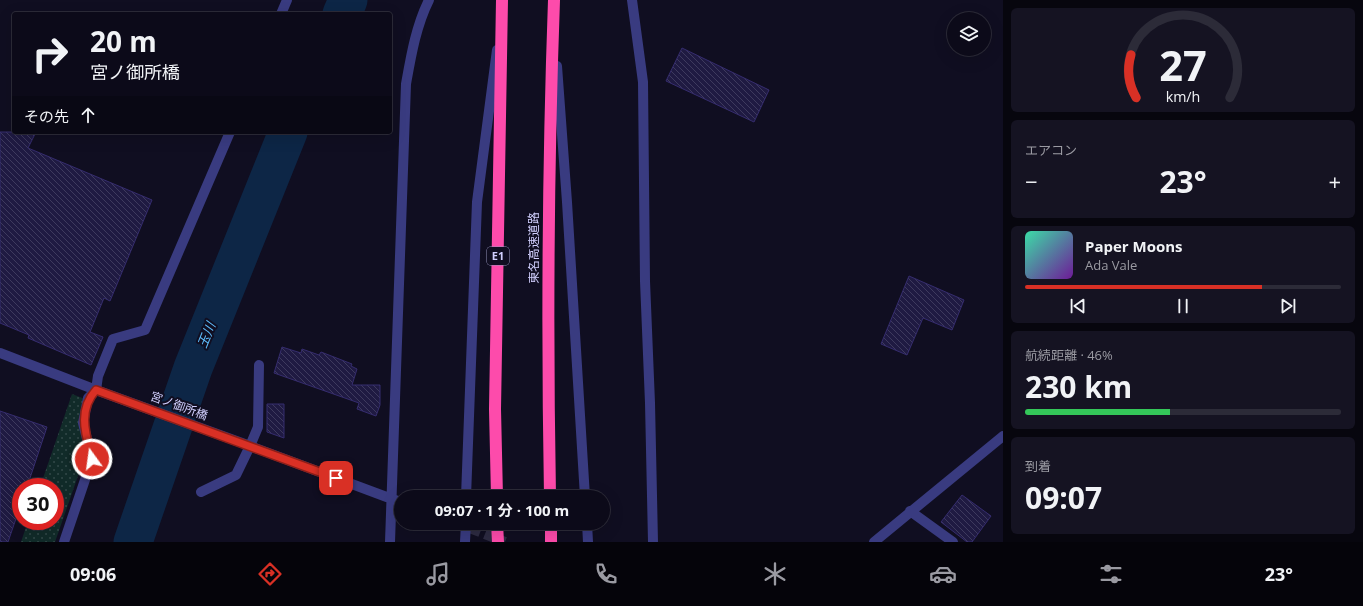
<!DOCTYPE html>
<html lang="ja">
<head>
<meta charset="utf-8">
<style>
  :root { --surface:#0c0a19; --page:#151322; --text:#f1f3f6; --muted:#9a9aa2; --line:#2c2b38; --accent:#d93025 }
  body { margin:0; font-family:"Open Sans","Noto Sans JP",sans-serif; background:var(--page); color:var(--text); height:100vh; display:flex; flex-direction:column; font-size:15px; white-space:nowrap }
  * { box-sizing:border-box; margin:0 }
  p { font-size:13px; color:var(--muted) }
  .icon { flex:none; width:22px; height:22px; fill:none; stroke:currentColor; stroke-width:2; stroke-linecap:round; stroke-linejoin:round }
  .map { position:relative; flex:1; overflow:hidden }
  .sheet { display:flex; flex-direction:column; gap:8px; padding:8px; background:#07060e; width:360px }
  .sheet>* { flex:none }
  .banner { position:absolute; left:12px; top:12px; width:380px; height:122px; border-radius:4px; box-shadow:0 4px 16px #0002,0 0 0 1px var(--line); background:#0c0a19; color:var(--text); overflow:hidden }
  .tools { position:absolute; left:947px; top:12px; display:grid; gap:8px }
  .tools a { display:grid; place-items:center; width:44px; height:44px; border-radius:50%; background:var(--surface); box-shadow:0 4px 16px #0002,0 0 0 1px var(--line); font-size:20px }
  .speed { position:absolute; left:12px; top:478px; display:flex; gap:8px; font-size:20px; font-weight:700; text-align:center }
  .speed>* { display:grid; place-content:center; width:52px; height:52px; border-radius:50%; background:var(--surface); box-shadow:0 4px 16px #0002,0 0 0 1px var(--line); line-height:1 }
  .speed .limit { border:6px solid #d22; background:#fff; color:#111 }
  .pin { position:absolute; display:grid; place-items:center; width:34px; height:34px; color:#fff; margin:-17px; border-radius:8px; box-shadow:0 2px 6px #0006 }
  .me { position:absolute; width:44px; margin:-22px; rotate:346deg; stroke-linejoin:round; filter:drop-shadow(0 0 3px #0008) }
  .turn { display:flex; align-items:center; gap:14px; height:84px; padding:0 12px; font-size:18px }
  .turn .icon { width:52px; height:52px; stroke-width:2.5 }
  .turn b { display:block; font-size:28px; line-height:34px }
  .then { display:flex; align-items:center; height:38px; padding:0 12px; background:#0003; gap:8px; font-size:15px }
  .big { font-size:30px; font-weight:700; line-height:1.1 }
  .sheet .widget { flex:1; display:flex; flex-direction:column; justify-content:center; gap:6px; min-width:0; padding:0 14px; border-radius:6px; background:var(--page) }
  .sheet .dial { align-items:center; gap:0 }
  .dial svg { height:104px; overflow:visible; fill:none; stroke:var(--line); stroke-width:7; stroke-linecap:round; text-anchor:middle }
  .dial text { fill:var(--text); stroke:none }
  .song { display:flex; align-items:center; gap:12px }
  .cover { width:48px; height:48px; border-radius:6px; background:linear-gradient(135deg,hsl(160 70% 55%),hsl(280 70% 35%)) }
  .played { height:4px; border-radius:2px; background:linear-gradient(90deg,var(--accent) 75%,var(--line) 75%) }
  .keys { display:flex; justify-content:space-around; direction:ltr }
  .heat { display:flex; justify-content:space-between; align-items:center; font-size:22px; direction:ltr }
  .charge { height:6px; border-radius:3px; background:linear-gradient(90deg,#34c759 46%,var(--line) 0) }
  .trip { position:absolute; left:394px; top:490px; width:216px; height:40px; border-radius:20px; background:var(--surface); box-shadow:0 4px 16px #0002,0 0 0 1px var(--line); font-weight:700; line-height:40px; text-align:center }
  .tabs { display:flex; height:64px; justify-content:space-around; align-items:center; background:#05040a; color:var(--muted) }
  .tabs .icon { width:28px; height:28px }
  .tabs .selected { color:var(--accent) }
  .tabs b { font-size:18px; color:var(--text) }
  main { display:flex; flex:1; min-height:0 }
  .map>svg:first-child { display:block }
  .grass { fill:url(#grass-dots) }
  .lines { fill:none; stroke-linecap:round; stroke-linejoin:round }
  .river { stroke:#0d2646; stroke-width:39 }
  .building { fill:url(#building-back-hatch); stroke:#352c6e }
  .minor-tunnel { stroke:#2d2b42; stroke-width:10; stroke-dasharray:10 5; stroke-linecap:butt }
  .service { stroke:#393b80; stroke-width:10 }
  .minor { stroke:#393b80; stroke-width:10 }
  .tertiary { stroke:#393b80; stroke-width:10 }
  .motorway { stroke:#fd4bab; stroke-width:12 }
  .route-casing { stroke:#8d1f18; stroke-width:10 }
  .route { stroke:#d93025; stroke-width:7 }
  .labels { text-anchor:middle; stroke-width:4; stroke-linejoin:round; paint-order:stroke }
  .shield { fill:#100e21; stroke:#9795bc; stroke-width:1 }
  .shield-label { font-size:11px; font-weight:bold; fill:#d1cffe }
  .street-label { font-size:12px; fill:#d1cffe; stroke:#100e21 }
  .water-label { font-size:13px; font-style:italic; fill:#5ebdfd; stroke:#100e21 }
</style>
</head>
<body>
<main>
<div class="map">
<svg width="1003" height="542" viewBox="0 0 1003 542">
  <defs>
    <pattern id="grass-dots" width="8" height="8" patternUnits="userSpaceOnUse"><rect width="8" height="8" fill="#112b29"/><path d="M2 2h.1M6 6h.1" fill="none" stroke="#334949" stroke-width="1.8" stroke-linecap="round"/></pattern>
    <pattern id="building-back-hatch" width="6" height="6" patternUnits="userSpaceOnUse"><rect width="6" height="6" fill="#1f1a42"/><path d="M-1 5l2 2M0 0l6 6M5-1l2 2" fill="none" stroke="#3e3a5e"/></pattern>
  </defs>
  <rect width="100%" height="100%" fill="#100e21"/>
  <path class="grass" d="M 72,394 L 85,399 L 87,450 L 55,542 L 21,542 L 28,521 L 55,521 L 55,487 L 40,487 Z"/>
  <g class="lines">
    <path class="river" d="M 342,14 L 348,0
      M 133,542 L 193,368 L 288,132"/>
  </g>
  <path class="building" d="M 682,48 L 769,90 L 754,122 L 666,81 Z
    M 0,132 L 36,132 L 28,148 L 152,200 L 110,301 L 104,298 L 90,332 L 103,337 L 91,365 L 28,338 L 29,335 L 0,323 Z
    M 909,276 L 964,300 L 952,330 L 923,318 L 907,355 L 881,344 Z
    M 282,347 L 301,353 L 302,349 L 319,355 L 321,352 L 352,364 L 351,366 L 357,369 L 352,385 L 380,385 L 380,405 L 376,416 L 357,409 L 359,403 L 274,373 Z
    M 267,404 L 284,404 L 284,438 L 267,432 Z
    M 0,411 L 47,427 L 27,487 L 21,487 L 21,504 L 8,542 L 0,542 Z
    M 962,495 L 991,516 L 972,542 L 967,542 L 941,522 Z"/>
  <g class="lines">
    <path class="minor-tunnel" d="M 457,523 L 505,542"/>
    <path class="service" d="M 557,66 L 567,202 L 585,497
      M 466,497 L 477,202 L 497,50
      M 587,523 L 588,542
      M 465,542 L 466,523"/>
    <path class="minor" d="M 632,0 L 643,82 L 645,281 L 650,403 L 653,542
      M 281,14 L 287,0
      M 201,492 L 236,475 L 250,446 L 258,427 L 259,365
      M 392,499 L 401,502
      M 910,511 L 953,542
      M 64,542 L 92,459 L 83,423 L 88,398 L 96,390 L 98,376 L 113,339 L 145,330 L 230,132
      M 874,542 L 1003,436"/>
    <path class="tertiary" d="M 0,353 L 96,390 L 242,443 L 392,499
      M 390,542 L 406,84 C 411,56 416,26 429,0"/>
    <path class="motorway" d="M 497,497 L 495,409 L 502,0
      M 550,497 C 547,331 548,166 554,0
      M 497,523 L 498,542
      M 551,523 L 551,542"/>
  </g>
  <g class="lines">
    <g class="route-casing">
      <path id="route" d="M 92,459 C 86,435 77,411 96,390 L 336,478"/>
    </g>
    <use href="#route" class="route"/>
  </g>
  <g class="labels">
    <rect class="shield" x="487" y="247" width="22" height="18" rx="3"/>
    <g class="shield-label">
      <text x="498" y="260">E1</text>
    </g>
    <g class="street-label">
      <text transform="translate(534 248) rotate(-90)" y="4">東名高速道路</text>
      <text transform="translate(179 406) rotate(20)" y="4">宮ノ御所橋</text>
    </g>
    <g class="water-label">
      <text transform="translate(206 335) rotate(-68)" y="5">玉川</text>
    </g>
  </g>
</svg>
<div class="tools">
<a><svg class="icon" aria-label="layers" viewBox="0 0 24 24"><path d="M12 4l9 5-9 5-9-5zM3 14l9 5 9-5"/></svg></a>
</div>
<div class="speed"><div class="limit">30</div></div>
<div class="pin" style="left:336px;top:478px;background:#d93025"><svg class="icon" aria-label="arrive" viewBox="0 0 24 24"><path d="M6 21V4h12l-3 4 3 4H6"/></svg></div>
<svg class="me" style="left:92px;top:459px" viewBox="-20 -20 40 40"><circle r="17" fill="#d93025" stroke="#fff" stroke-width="3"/><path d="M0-11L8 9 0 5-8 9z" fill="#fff"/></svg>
<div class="trip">09:07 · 1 分 · 100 m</div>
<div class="banner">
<div class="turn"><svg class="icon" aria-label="right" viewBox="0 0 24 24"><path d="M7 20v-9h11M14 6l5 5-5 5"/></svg><div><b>20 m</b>宮ノ御所橋</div></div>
<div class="then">その先<svg class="icon" aria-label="ahead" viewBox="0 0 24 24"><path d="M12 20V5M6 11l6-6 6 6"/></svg></div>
</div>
</div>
<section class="sheet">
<div class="widget dial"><svg viewBox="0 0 100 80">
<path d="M14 69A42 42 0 1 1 86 69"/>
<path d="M14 69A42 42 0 0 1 10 36" stroke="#d93025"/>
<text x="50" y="56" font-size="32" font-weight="700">27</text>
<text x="50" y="72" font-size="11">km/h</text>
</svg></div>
<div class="widget"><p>エアコン</p>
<div class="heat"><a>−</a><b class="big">23°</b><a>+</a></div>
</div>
<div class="widget">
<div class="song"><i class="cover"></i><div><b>Paper Moons</b><p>Ada Vale</p></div></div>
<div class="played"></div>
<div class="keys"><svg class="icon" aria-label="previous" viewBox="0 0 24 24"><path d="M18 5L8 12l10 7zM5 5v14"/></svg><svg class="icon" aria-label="pause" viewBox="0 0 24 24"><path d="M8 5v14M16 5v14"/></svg><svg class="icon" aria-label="next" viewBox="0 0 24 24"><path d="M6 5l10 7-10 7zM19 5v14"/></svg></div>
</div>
<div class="widget"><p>航続距離 · 46%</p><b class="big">230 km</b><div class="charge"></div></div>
<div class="widget"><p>到着</p><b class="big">09:07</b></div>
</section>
</main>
<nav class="tabs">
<b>09:06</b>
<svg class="icon selected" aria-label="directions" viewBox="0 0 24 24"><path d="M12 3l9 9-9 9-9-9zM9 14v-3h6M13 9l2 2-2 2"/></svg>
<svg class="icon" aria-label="music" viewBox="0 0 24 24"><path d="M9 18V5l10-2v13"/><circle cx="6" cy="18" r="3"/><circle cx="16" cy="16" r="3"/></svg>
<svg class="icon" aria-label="phone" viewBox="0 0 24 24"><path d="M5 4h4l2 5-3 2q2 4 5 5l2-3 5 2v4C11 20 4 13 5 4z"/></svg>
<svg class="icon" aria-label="climate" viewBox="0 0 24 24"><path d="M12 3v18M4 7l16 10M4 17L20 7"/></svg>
<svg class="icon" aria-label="car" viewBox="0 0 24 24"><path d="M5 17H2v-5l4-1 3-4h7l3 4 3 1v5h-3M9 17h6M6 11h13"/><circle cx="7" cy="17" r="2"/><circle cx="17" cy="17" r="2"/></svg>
<svg class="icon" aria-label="filters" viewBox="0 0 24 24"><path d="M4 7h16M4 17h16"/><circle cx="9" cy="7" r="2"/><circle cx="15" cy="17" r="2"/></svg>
<b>23°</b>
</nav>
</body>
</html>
